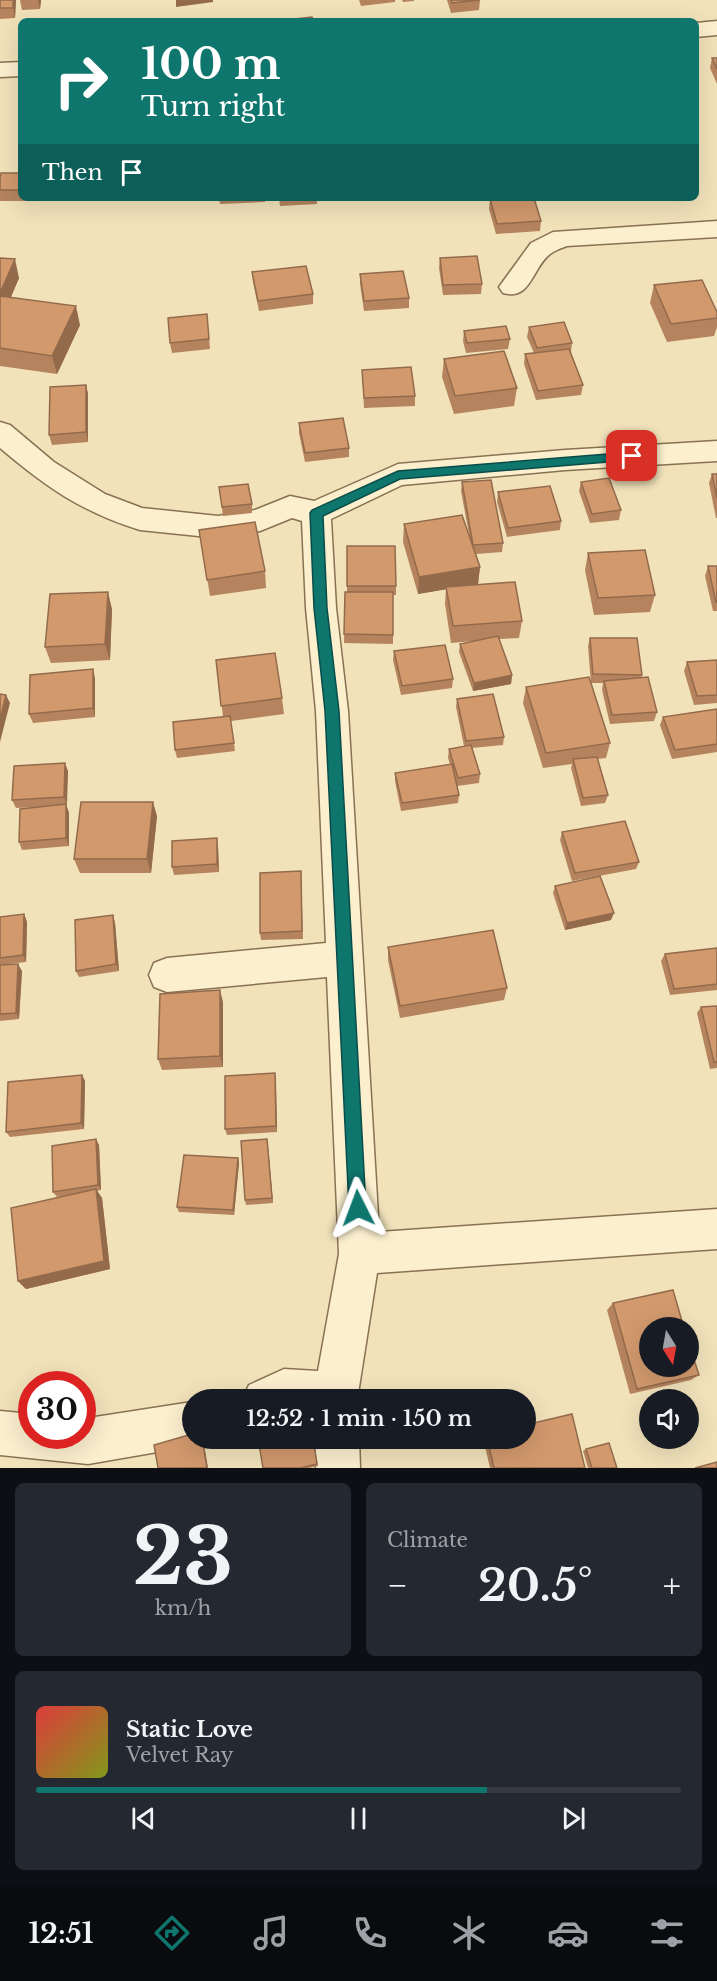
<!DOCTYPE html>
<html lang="en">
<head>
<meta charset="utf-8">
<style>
  :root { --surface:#171b24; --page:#242831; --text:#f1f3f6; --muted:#9ea1a6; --line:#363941; --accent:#0f766e }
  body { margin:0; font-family:"Libre Baskerville",serif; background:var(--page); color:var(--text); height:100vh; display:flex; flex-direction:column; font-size:22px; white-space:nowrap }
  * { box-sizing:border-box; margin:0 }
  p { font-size:20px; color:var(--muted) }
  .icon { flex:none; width:33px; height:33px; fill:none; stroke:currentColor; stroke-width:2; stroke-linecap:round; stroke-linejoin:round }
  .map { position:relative; height:1468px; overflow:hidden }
  .sheet { display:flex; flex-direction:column; gap:15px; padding:15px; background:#0d0f14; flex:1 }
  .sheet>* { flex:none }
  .top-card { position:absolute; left:18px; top:18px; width:681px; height:183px; border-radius:9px; box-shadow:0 6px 24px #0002; background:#0f766e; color:#fff; overflow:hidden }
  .needle { width:39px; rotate:169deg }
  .controls { position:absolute; left:639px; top:1317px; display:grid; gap:12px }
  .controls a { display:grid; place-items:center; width:60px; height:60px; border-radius:50%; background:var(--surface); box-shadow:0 6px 24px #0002; font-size:30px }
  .speed { position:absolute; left:18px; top:1371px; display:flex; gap:12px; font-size:30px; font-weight:700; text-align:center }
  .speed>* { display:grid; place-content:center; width:78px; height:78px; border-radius:50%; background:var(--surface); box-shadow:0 6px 24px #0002; line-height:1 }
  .speed .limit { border:9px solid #d22; background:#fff; color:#111 }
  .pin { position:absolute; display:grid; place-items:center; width:51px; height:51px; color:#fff; margin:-26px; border-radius:12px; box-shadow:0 3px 9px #0006 }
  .me { position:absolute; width:66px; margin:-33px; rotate:357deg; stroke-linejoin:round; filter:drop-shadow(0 0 4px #0008) }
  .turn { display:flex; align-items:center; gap:21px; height:126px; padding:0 24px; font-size:27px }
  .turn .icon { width:78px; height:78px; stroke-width:2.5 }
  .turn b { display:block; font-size:42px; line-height:51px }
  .then { display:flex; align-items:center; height:57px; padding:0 24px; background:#0003; gap:12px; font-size:22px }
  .big { font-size:45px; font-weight:600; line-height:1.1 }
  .sheet .tile { flex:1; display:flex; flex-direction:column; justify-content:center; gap:9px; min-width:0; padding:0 21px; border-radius:9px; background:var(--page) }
  .sheet .dial { align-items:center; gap:0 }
  .dial b { font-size:78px; line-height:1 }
  .song { display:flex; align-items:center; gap:18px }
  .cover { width:72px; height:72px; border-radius:9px; background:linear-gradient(135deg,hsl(0 70% 55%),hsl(70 70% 35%)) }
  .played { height:6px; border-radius:3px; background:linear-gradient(90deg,var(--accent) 70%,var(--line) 70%) }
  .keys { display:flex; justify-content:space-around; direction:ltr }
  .heat { display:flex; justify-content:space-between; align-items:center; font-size:33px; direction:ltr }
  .sheet .tiles { flex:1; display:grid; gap:15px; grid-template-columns:1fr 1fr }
  .tile:last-child { grid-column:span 2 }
  .trip { position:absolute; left:182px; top:1389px; width:354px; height:60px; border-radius:30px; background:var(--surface); box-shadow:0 6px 24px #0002; font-weight:600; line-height:60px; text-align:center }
  .tab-bar { display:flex; height:96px; justify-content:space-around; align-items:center; background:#090b0e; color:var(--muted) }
  .tab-bar .icon { width:42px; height:42px }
  .tab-bar .on { color:var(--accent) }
  .tab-bar b { font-size:27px; color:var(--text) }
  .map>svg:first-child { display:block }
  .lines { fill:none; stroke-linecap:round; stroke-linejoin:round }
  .street-casing { stroke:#897153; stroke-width:3 }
  .street { fill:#fbefce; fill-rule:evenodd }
  .wall { fill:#b5845e }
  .shaded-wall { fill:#936b4c }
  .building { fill:#d2996d; stroke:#936b4c; stroke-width:1.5 }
  .route { fill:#0f766e; stroke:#0a4d48; stroke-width:1.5 }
</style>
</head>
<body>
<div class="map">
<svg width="717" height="1468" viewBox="0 0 717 1468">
  <rect width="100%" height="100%" fill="#f1e2ba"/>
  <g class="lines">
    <g class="street-casing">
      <path id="street" d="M 717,21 L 717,35 L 696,37 L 696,23 Z
        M 21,62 L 21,76 L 0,77 L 0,63 Z
        M 717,221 L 717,237 L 567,246 C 561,248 554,251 550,254 C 532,268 531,301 503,293 L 499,287 L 531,243 L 553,232 Z
        M 0,422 L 10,425 L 54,462 L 105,494 L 142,508 L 218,516 L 255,510 L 290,496 L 314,501 L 398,464 L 565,450 L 717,441 L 717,461 L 565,470 L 402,485 L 331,519 L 336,608 L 348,711 L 379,1232 L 717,1209 L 717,1249 L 377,1273 L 357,1400 L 242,1400 L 249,1385 L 284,1369 L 318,1371 L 339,1254 L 327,977 L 167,992 L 154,987 L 149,975 L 154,963 L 167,958 L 326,943 L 316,711 L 306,608 L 302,521 L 292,518 L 260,531 L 218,538 L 140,530 C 82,512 46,487 0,448 Z
        M 192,1402 L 192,1438 L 208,1438 L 192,1446 L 88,1464 L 0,1455 L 0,1411 L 32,1414 L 32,1436 L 82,1436 L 82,1419 Z
        M 315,1438 L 359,1438 L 360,1468 L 316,1468 Z"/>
    </g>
    <use href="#street" class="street"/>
  </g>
  <path class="wall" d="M 0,0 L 16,0 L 15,18 L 0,19 Z
    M 20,0 L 41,0 L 40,9 L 22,10 Z
    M 359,0 L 395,0 L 395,2 L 361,6 Z
    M 402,0 L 414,0 L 414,1 L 403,2 Z
    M 447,0 L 480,0 L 479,10 L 451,13 Z
    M 712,58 L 717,58 L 717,84 L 710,68 Z
    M 21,173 L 21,198 L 49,198 L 48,201 L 0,201 L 0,190 Z
    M 65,198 L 110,198 L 66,200 Z
    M 219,198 L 265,198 L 265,202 L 220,204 Z
    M 279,198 L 317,198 L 317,204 L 280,206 Z
    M 490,199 L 541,221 L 540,231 L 496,234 L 489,209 Z
    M 0,258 L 19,278 L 11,297 L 80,325 L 57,374 L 0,366 Z
    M 440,258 L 482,284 L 481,294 L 443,295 L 439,268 Z
    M 252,272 L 313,294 L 313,304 L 259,311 L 253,282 Z
    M 360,274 L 409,298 L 409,308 L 364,311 L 360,284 Z
    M 654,285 L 717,312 L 717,327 L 714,336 L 667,342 L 650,303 Z
    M 207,314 L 210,349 L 172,353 L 170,343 Z
    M 529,327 L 572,343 L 571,352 L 583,385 L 581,395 L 536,400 L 524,364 L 525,354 L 534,353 L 527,337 Z
    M 464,331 L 510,339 L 508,349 L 466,353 L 463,341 Z
    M 444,359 L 517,388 L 514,406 L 454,414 L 442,377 Z
    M 362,370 L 415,396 L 415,406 L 364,408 Z
    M 86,385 L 88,394 L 88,442 L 52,445 L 49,435 Z
    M 299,423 L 349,448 L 349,457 L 305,462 L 299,433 Z
    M 712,474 L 717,474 L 717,518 L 716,518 L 709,483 Z
    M 462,482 L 503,543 L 502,552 L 476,554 L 480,567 L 478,584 L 469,586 L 522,621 L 519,638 L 499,639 L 512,675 L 511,684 L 473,691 L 459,652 L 460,644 L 473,641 L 451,643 L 445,604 L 446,589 L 418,594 L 403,542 L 404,524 L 469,534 L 461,491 Z
    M 581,482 L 621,510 L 619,520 L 590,523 L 579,491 Z
    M 219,487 L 252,504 L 252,513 L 223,516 Z
    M 498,492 L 561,521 L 560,530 L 507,537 L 497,502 Z
    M 199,530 L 265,571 L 266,588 L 210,596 Z
    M 347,546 L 396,586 L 396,595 L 393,595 L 393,644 L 344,643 L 345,592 L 347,592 Z
    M 588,553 L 655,595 L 650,612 L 594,615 L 585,570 Z
    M 708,566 L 717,566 L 717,611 L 713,611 L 705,576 Z
    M 112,609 L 110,660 L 51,663 L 45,647 Z
    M 590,638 L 642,675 L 641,678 L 657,712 L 654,721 L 610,724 L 602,690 L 603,683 L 591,683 L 588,646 Z
    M 394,651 L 453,679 L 452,688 L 401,695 L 393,660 Z
    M 216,660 L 282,698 L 284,714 L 231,721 L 235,751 L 177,758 L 175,750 L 223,716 Z
    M 717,660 L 717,703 L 694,705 L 684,671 L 687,662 Z
    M 95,678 L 95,717 L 33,723 L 29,714 Z
    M 526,687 L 610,743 L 606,758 L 598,759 L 608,795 L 605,803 L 581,806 L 571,768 L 572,764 L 543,768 L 523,703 Z
    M 457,699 L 504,737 L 503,745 L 472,748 L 480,774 L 479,783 L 457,786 L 459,795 L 458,803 L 401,811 L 395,781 L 395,773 L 450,764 L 448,758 L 449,749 L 464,746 L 456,707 Z
    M 717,709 L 717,752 L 672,759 L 660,725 L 663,717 Z
    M 68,771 L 66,805 L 69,813 L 69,846 L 22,850 L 19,842 L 56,806 L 16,808 L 12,800 Z
    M 157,816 L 151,873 L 80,873 L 74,859 Z
    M 562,832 L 639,862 L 636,869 L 572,881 L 560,840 Z
    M 218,846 L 219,872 L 174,875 L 172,867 Z
    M 301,871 L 303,939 L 261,940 L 260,933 Z
    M 555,886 L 611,920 L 565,930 L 553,893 Z
    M 24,914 L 27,922 L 26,962 L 0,965 L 0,917 Z
    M 113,915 L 115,923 L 119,971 L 79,977 L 76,971 Z
    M 388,947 L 507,988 L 504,1000 L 400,1018 L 388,960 Z
    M 717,950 L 717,990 L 670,995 L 661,961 L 665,954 Z
    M 0,965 L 22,971 L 19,1019 L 0,1021 Z
    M 223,1002 L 223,1067 L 162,1070 L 158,1059 Z
    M 717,1006 L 717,1068 L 710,1069 L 697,1013 L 701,1007 Z
    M 275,1073 L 277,1132 L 227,1135 L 225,1129 Z
    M 82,1075 L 85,1081 L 84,1129 L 10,1137 L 6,1132 Z
    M 267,1139 L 273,1203 L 246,1205 L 245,1200 Z
    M 99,1145 L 101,1190 L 97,1191 L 102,1198 L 110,1269 L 26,1289 L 18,1281 L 73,1194 L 57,1197 L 53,1192 Z
    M 238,1158 L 239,1163 L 234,1215 L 179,1212 L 177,1207 Z
    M 613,1303 L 699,1375 L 691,1380 L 630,1394 L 607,1310 Z
    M 313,1438 L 318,1466 L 309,1468 L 263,1468 Z
    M 483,1438 L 525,1438 L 585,1468 L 490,1468 Z
    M 586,1449 L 617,1468 L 588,1468 L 583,1451 Z"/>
  <path class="shaded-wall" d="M 13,0 L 16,0 L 15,18 L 13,8 Z
    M 38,0 L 41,0 L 40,9 Z
    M 176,0 L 213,0 L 213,2 L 176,7 Z
    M 15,259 L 19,278 L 4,313 L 0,297 L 0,293 Z
    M 76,306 L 80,325 L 57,374 L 52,356 Z
    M 86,385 L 88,394 L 88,442 L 86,432 Z
    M 480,567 L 478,584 L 418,594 L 419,577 Z
    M 108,592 L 112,609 L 110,660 L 105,644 Z
    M 93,669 L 95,678 L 95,717 L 93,708 Z
    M 512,675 L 511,684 L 473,691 L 474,683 Z
    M 6,695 L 10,703 L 0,742 L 0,720 Z
    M 65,763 L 68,771 L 67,805 L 64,797 Z
    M 153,802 L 157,816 L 151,873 L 147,859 Z
    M 66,804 L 69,813 L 69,846 L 66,838 Z
    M 217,838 L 218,846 L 219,872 L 217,864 Z
    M 614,913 L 611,920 L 565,930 L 567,923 Z
    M 24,914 L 27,922 L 26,962 L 23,955 Z
    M 113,915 L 115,923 L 119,971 L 116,964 Z
    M 18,964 L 22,971 L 19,1019 L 16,1013 Z
    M 220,990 L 223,1002 L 223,1067 L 220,1056 Z
    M 275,1073 L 276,1079 L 277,1132 L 276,1126 Z
    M 82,1075 L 85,1081 L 84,1129 L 81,1123 Z
    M 96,1139 L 99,1145 L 101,1190 L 98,1185 Z
    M 267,1139 L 268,1145 L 273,1203 L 272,1198 Z
    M 238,1158 L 239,1163 L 234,1215 L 233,1210 Z
    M 96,1189 L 102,1198 L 110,1269 L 26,1289 L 18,1281 Z
    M 202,1438 L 203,1438 L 208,1468 L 207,1468 Z"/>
  <path class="building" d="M 0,0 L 13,0 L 13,8 L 0,8 Z
    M 451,0 L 480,0 L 452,3 Z
    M 312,17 L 314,21 L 276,21 Z
    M 712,58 L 717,58 L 717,69 Z
    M 1,173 L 21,173 L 21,190 L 0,190 L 0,178 Z
    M 502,198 L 534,198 L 541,221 L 497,224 L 490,199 Z
    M 477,256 L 482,284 L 443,285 L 440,258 Z
    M 0,258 L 15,259 L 0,293 Z
    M 306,266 L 313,294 L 258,301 L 252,272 Z
    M 403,271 L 409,298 L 364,301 L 360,274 Z
    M 702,280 L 717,312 L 717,318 L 671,324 L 654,285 Z
    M 0,296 L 76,306 L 52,356 L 0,348 Z
    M 207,314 L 209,339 L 170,343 L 168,318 Z
    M 564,322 L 572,343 L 537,348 L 529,327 Z
    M 506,326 L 510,339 L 467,343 L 464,331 Z
    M 569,349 L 583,385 L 538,391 L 525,354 Z
    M 504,351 L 517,388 L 455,396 L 444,359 Z
    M 411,367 L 415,396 L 364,398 L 362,370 Z
    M 86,385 L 86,432 L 49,435 L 50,387 Z
    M 343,418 L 349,448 L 305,453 L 299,423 Z
    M 712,474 L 717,474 L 717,498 Z
    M 609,478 L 621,510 L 592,514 L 581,482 Z
    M 491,480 L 503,543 L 473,545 L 462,482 Z
    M 248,484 L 252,504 L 222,507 L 219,487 Z
    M 550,486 L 561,521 L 508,528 L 498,492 Z
    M 462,515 L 480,567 L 419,577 L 404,524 Z
    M 255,522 L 265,571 L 207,580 L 199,530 Z
    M 347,546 L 395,546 L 396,586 L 347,586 Z
    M 645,550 L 655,595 L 598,598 L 588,553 Z
    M 708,566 L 717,566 L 717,602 L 716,602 Z
    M 515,582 L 522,621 L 453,626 L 446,587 Z
    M 108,592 L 105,644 L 45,647 L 50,594 Z
    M 345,592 L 393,592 L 393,635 L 344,634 Z
    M 498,636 L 512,675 L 474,683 L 460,644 Z
    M 590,638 L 637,638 L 642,675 L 593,674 Z
    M 445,645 L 453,679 L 402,686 L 394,651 Z
    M 275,653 L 282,698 L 221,706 L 216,660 Z
    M 717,660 L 717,695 L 697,696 L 687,662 Z
    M 93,669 L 93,708 L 29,714 L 30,675 Z
    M 589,677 L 610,743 L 546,753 L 526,687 Z
    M 648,677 L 657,712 L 612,715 L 604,681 Z
    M 0,694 L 6,695 L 0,720 Z
    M 493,694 L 504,737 L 466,741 L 457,699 Z
    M 717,709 L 717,744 L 675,750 L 663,717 Z
    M 230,716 L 234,743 L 175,750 L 173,722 Z
    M 471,745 L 480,774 L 458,778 L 449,749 Z
    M 597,757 L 608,795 L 583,798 L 573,759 Z
    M 65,763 L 64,797 L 12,800 L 14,766 Z
    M 452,764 L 459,795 L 402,803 L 395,773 Z
    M 81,802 L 153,802 L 147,859 L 74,859 Z
    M 66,804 L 66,838 L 19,842 L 20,809 Z
    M 625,821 L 639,862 L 575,873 L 562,832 Z
    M 217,838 L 217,864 L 172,867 L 172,841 Z
    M 301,871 L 302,931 L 260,933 L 260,873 Z
    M 600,876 L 614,913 L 567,923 L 555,886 Z
    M 24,914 L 23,955 L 0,958 L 0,917 Z
    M 113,915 L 116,964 L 76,971 L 75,920 Z
    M 493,930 L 507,988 L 400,1006 L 388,947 Z
    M 717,948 L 717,984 L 674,989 L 665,954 Z
    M 18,964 L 16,1013 L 0,1014 L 0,965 Z
    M 220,990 L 220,1056 L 158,1059 L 160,994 Z
    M 717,1006 L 717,1062 L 714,1062 L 701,1007 Z
    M 275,1073 L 276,1126 L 225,1129 L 225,1076 Z
    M 82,1075 L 81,1123 L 6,1132 L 8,1082 Z
    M 96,1139 L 98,1185 L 53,1192 L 52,1146 Z
    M 267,1139 L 272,1198 L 245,1200 L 241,1141 Z
    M 184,1155 L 238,1158 L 233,1210 L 177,1207 Z
    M 96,1189 L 104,1261 L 18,1281 L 11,1208 Z
    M 673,1290 L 684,1328 L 650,1328 L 650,1366 L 688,1366 L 688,1341 L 699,1375 L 637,1389 L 613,1303 Z
    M 572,1414 L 585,1468 L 494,1468 L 487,1438 L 525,1438 L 525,1425 Z
    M 192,1434 L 192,1438 L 202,1438 L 207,1468 L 158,1468 L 154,1445 Z
    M 258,1438 L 313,1438 L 317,1464 L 300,1468 L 263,1468 Z
    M 609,1443 L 617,1468 L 592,1468 L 586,1449 Z
    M 717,1462 L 717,1468 L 695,1468 Z"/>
  <path class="route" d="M 632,452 L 638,456 L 632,460 L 400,479 L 323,516 L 327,608 L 339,711 L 366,1208 L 364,1214 L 358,1217 L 352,1214 L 349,1208 L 325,711 L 314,608 L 310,513 L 312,510 L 398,471 Z"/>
</svg>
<div class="controls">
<a><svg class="needle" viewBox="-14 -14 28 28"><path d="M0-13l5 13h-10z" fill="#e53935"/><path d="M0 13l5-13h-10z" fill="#9ea1a6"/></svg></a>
<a><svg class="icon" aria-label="sound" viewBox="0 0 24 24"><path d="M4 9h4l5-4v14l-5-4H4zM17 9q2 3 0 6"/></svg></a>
</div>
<div class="speed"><div class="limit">30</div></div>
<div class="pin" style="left:632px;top:456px;background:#d93025"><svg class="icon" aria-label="arrive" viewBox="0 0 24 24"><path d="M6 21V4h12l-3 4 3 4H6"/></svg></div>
<svg class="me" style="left:358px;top:1208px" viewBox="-20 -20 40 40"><path d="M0-17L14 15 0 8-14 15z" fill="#0f766e" stroke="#fff" stroke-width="4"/></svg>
<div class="trip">12:52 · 1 min · 150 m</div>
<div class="top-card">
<div class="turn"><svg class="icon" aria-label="right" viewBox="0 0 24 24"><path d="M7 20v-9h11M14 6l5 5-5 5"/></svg><div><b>100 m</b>Turn right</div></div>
<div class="then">Then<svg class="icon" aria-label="arrive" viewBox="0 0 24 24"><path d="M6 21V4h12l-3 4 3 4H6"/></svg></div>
</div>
</div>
<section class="sheet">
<div class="tiles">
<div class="tile dial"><b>23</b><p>km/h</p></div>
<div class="tile"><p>Climate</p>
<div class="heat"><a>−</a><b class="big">20.5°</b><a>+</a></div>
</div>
<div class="tile">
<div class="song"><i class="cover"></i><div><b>Static Love</b><p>Velvet Ray</p></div></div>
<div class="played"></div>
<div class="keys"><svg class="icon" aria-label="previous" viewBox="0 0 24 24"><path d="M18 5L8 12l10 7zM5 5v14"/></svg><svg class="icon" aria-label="pause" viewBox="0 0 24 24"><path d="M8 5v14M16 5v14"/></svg><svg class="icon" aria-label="next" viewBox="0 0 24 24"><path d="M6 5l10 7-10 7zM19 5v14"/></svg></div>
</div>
</div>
</section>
<nav class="tab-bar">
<b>12:51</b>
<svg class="icon on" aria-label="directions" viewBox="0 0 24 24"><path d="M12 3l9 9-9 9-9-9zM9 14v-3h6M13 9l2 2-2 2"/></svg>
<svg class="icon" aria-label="music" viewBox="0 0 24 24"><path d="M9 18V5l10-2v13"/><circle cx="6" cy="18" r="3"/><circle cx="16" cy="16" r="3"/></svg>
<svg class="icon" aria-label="phone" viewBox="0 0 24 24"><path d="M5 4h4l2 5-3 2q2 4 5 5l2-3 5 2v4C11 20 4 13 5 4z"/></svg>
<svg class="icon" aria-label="climate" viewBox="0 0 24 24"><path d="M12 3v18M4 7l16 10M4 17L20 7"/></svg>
<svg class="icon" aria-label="car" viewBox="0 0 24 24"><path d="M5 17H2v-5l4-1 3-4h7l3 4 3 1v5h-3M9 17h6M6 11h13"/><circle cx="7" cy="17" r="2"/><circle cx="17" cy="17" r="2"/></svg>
<svg class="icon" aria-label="filters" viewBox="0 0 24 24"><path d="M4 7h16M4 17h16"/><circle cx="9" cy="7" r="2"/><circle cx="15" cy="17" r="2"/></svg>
</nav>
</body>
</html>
